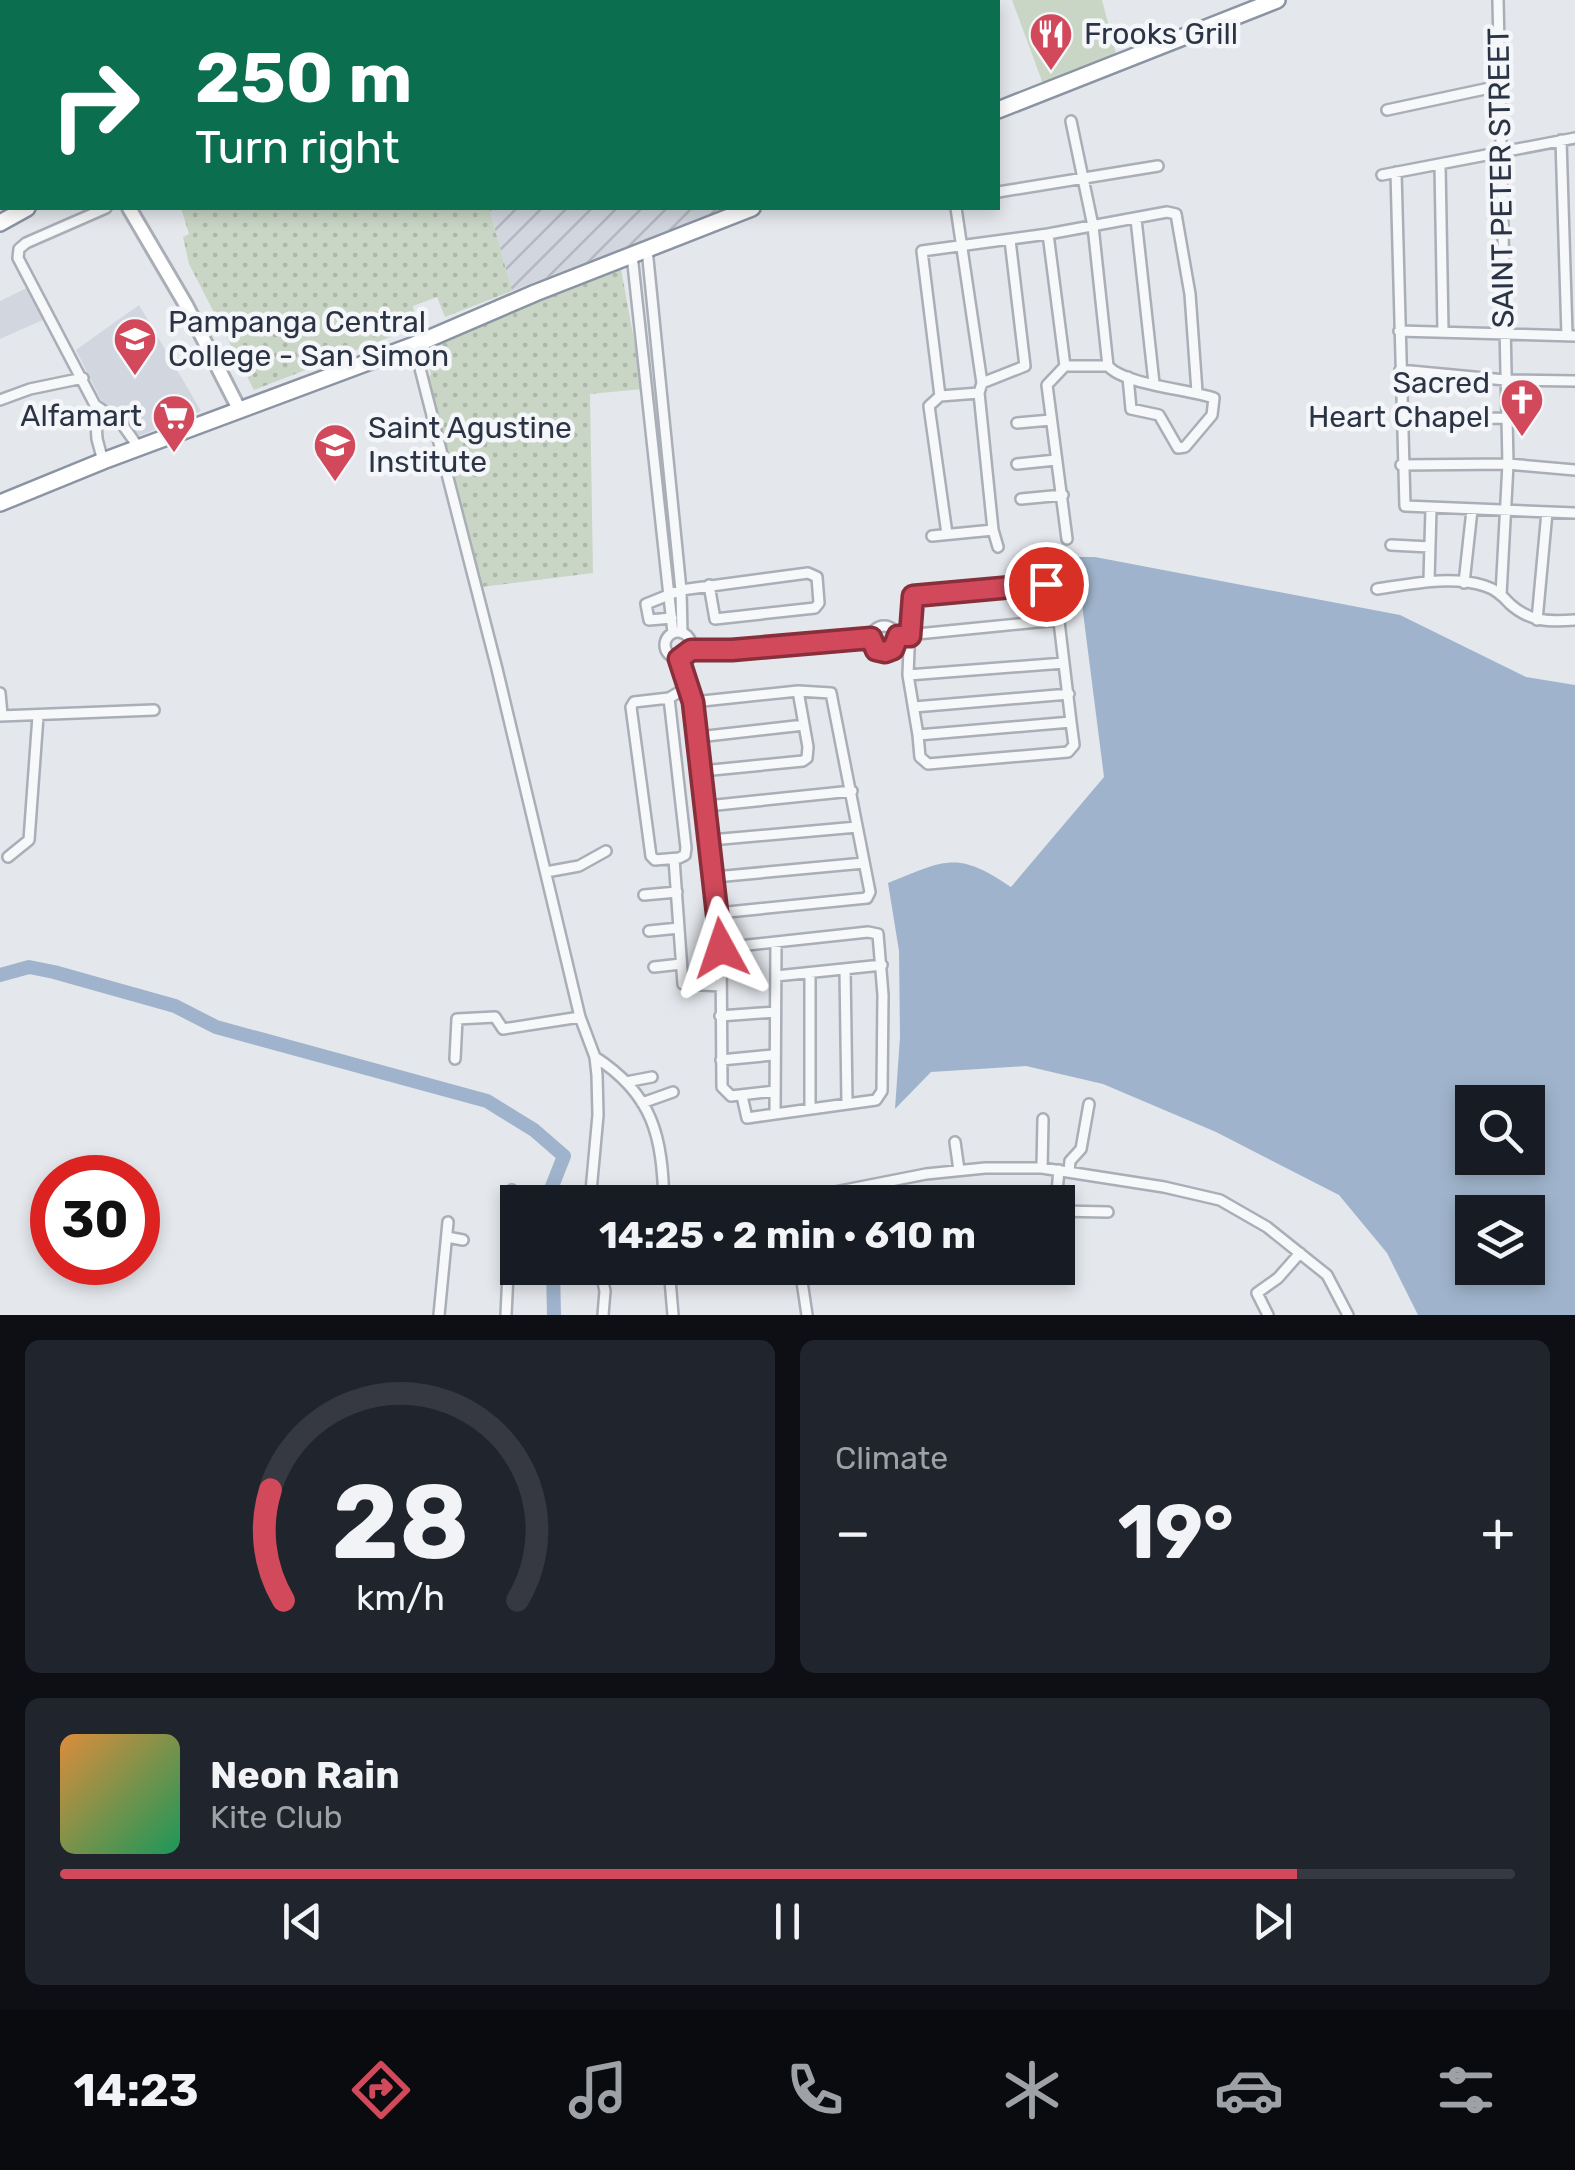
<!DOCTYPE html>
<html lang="en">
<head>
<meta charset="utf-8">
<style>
  :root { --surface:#171b24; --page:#20242c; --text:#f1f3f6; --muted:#9ea1a6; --line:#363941; --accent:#d1495b }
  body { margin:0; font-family:Rubik,sans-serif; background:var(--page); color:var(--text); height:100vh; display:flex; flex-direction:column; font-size:38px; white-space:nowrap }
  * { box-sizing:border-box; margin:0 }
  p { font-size:32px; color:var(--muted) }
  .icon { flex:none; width:55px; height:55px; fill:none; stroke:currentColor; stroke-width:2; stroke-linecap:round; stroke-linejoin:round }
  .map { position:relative; height:1315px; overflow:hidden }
  .side { display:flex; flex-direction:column; gap:25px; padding:25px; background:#0d0f14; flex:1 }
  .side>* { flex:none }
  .banner { position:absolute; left:0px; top:0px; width:1000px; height:210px; box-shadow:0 5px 15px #0003; background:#0b6e4f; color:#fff; overflow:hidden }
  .tools { position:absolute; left:1455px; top:1085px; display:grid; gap:20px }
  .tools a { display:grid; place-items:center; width:90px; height:90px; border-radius:0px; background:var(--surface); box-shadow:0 5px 15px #0003; font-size:50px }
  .speed { position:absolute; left:30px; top:1155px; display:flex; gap:20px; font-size:50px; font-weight:700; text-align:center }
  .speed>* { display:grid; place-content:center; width:130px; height:130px; border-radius:50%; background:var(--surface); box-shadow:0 5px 15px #0003; line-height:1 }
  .speed .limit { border:15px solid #d22; background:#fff; color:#111 }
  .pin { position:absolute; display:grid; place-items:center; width:85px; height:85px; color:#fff; margin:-42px; border:5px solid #fff; border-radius:50%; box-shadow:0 2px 10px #0007 }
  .me { position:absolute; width:110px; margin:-55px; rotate:355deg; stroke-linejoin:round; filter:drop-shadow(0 0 8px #0008) }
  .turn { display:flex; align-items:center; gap:35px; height:210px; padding:0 30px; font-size:45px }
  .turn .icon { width:130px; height:130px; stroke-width:2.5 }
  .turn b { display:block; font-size:70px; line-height:85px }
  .big { font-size:75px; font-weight:700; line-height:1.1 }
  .side .widget { flex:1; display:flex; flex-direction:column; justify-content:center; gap:15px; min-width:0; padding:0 35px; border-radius:15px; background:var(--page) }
  .side .dial { align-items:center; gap:0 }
  .dial svg { height:260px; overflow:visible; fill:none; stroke:var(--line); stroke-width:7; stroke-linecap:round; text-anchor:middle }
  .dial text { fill:var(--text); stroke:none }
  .song { display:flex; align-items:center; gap:30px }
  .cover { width:120px; height:120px; border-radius:15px; background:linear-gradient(135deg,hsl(30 70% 55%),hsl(150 70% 35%)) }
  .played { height:10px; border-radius:5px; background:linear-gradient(90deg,var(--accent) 85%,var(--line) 85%) }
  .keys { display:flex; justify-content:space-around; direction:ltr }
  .heat { display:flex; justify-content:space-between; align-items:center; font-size:55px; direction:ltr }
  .side .tiles { flex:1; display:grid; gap:25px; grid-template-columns:1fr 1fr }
  .widget:last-child { grid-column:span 2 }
  .trip { position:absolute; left:500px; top:1185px; width:575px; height:100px; border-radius:0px; background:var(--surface); box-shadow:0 5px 15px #0003; font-weight:700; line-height:100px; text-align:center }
  .menu { display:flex; height:160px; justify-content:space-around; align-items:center; background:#090b0e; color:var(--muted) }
  .menu .icon { width:70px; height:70px }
  .menu .active { color:var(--accent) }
  .menu b { font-size:45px; color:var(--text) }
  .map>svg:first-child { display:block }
  .built { fill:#d2d6de }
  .industrial { fill:url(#industrial-furrows) }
  .grass { fill:url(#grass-dots) }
  .pitch { fill:#c9d6c5 }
  .water { fill:#9fb4cc; fill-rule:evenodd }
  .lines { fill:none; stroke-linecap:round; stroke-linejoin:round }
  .river { stroke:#9fb4cc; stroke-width:14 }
  .street-casing { stroke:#a9aeb7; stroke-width:14 }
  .secondary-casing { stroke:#a9aeb7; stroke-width:18 }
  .highway-casing { stroke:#8b94a3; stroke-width:20 }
  .street { stroke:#f7f8fa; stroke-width:9 }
  .secondary { stroke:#fff; stroke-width:12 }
  .highway { stroke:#fff; stroke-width:15 }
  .route-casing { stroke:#882f3b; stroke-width:25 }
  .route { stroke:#d1495b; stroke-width:18 }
  .labels { text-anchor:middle; stroke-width:9; stroke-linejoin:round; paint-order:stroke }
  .poi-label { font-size:30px; fill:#2b3445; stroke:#f4f6f9; text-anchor:start }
  .street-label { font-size:30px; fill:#2b3445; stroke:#f4f6f9 }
</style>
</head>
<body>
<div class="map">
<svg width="1575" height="1315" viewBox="0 0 1575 1315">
  <defs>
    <pattern id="industrial-furrows" width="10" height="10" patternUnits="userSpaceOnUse" patternTransform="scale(2.5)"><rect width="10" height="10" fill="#d2d6de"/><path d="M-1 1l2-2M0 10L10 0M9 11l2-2" fill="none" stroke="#b4b8c0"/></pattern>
    <pattern id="grass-dots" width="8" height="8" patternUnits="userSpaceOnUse" patternTransform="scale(2.5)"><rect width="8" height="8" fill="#c9d6c5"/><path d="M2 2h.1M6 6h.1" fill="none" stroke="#adb8ab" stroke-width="1.8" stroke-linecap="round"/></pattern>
  </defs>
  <rect width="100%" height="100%" fill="#e4e7ec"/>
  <path class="built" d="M 29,287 L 45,319 L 0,339 L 0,301 Z
    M 139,305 L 201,411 L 139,436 L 103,404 L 76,350 Z"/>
  <path class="industrial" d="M 431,0 L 926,0 L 927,2 L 432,2 Z
    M 489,208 L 726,208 L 512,291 Z"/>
  <path class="grass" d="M 181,208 L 489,208 L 512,291 L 445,317 L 437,297 L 413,306 L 416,327 L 254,390 L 189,264 L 183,237 L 189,234 Z
    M 621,269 L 643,389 L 590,394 L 593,573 L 481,587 L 425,378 L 431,375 L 425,346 Z"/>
  <path class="pitch" d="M 1012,0 L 1102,0 L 1116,54 L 1043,84 Z"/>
  <path class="water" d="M 1076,557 L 1095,557 L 1400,615 L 1526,677 L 1575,685 L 1575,1315 L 1418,1315 L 1387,1253 L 1339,1195 L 1216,1132 L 1103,1084 L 1026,1066 L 931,1072 L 895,1109 L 900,1037 L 899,951 L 888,883 C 945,860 957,850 1011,887 L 1104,777 ZM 1472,1102 L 1528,1102 L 1528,1158 L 1472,1158 ZM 1472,1212 L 1528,1212 L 1528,1268 L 1472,1268 Z"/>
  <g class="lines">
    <path class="river" d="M 0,975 L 29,967 L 54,972 L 175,1006 L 216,1027 L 487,1101 L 534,1130 L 564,1156 L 549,1194 L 550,1202
      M 553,1268 L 554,1315"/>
    <g class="street-casing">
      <path id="street" d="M 1498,0 L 1508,464 L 1501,595
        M 1387,110 L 1499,86
        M 1071,121 L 1093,226 L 1108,366
        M 1561,140 L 1567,335
        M 1440,165 L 1443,331
        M 1396,172 L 1405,506 L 1575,513
        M 1382,175 L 1575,138
        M 998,192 L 1158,166
        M 956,208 L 982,383 L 979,393 L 993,530 L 998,547
        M 1136,219 L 1154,383
        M 1048,234 L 1065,366 L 1047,385 L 1067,539
        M 647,249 L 681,590 L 682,633
        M 632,255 L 673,633
        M 1399,331 L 1575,336
        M 414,345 L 497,669 L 580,1017 L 595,1057 L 597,1075 L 598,1115 L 590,1202
        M 1065,366 L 1108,366 C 1125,385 1188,389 1214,398 L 1212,415 L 1185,447 L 1178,448 L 1159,415 L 1131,409 L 1128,377
        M 1400,370 L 1505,380 L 1575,381
        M 982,383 L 1025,366 L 1010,240
        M 940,396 L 979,393
        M 0,400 L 30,389 L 83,378
        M 95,405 L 122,424 L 139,448
        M 1400,420 L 1507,418
        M 1017,423 L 1051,420
        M 103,461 L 97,439 L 95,405 L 18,258 L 19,249 L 26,243 L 106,208
        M 1017,464 L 1056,460
        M 1401,465 L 1508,464 L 1575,470
        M 1021,499 L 1063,495
        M 947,534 L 929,406 L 940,396 L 922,251 L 1048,234 L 1167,212 L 1176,214 L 1190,294 L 1197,392
        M 932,536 L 993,530
        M 1391,545 L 1430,547
        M 1429,580 L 1431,508
        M 1464,583 L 1472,510
        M 1046,584 L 1055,588 L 1071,722 L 918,735 L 908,675 L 911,598 Z
        M 1377,589 C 1412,584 1450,575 1485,586 C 1495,589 1503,596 1510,604 C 1530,622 1549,622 1575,620
        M 672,618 L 649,620 L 646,604 L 681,590 L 808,573 L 817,577 L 819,603 L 815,608 L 715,619 L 709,585
        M 1537,620 L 1547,512
        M871 639a13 13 0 1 1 26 0a13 13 0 1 1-26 0Z
        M665 645a13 13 0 1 1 26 0a13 13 0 1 1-26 0Z
        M 897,636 L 1058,620
        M 691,650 L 732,650 L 871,638
        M 679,659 L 693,702 L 718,913 L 867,898 L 870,892 L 831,693 L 798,691 L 693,702
        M 908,675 L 1064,663
        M 0,693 L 2,715
        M 669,698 L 634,702 L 631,707 L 651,856 L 655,860 L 679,858 L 685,855 L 686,848 L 669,698 L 681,691 L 687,683
        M 914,707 L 1069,694
        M 0,716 L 154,710
        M 918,735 L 920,757 L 928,764 L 1068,752 L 1074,745 L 1071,722
        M 698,737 L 804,725
        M 702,771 L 803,761 L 807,758 L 808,747 L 798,691
        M 707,806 L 852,791
        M 711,840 L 857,827
        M 8,857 L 29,840 L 38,716
        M 674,859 L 683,984 L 721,986
        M 546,872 L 579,866 L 606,851
        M 715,877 L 864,863
        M 644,895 L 677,892
        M 718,913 L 721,948 L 868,932 L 878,934 L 883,995 L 882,1091 L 876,1100 L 775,1114 L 776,942
        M 649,931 L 679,928
        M 721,948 L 722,1087 L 731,1096 L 775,1091
        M 654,967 L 681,964
        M 845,969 L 847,1103
        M 810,974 L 810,1108
        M 776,976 L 882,965
        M 720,1016 L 775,1012
        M 595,1057 C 654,1095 662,1137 664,1202
        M 455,1059 L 457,1019 L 495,1017 L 503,1029 L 580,1017
        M 721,1060 L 773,1055
        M 626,1082 L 652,1077
        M 742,1096 L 747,1118 L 775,1114
        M 642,1103 L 673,1092
        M 955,1142 L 959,1170
        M 1042,1168 L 1043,1119
        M 1069,1171 L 1070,1161 L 1081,1149 L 1089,1104
        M 784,1202 L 926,1174 L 985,1168 L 1042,1168 L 1164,1187 L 1220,1200 L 1267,1227 L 1327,1275 L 1348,1315
        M 1056,1202 L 1059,1170
        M 1058,1211 L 1108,1212
        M 447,1237 L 463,1240
        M 600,1268 L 605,1291 L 603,1315
        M 669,1268 L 673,1315
        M 800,1268 L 807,1315
        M 439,1315 L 448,1222
        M 506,1315 L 512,1190
        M 1268,1315 L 1257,1293 L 1278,1278 L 1300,1253"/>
    </g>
    <g class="secondary-casing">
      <path id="secondary" d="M 0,26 L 2,27
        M 129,208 L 186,305 L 239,409"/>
    </g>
    <g class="highway-casing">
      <path id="highway" d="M 329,2 L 333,0
        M 379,2 L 383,0
        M 998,110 L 1277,0
        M 0,193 L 2,192
        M 0,223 L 27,208
        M 0,503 L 103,461 L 414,345 L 535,293 L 752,208"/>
    </g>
    <use href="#street" class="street"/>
    <use href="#secondary" class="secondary"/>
    <use href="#highway" class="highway"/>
  </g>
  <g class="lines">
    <g class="route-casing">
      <path id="route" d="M 721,948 L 693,702 L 679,659 L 691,650 L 732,650 L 871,638 L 876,650 L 885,652 L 893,649 L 898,636 L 910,636 L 913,596 L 1046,584"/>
    </g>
    <use href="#route" class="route"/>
  </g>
  <defs>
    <g id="restaurant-pin" transform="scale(2.25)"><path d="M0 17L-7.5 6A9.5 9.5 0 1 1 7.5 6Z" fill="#d1495b" stroke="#f4f6f9"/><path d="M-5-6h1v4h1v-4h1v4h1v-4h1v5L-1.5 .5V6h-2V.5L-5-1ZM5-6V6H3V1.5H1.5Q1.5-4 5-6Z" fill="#fff"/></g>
    <g id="university-pin" transform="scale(2.25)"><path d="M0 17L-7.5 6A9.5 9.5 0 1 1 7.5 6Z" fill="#d1495b" stroke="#f4f6f9"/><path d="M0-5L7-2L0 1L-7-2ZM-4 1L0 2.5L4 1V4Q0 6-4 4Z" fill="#fff"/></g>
    <g id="church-pin" transform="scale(2.25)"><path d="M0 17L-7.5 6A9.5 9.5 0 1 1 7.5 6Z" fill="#d1495b" stroke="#f4f6f9"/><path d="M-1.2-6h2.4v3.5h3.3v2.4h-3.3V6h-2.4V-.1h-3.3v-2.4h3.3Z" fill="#fff"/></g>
    <g id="supermarket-pin" transform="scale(2.25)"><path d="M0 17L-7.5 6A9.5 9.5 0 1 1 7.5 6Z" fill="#d1495b" stroke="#f4f6f9"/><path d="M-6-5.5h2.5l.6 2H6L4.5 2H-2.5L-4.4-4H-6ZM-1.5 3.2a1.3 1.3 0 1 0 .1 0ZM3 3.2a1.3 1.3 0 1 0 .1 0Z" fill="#fff"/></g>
    <g id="school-pin" transform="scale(2.25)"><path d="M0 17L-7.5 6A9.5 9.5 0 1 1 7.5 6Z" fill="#d1495b" stroke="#f4f6f9"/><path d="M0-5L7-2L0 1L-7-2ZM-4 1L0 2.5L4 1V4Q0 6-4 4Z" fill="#fff"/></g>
  </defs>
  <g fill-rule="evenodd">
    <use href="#restaurant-pin" x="1051" y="34"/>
    <use href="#university-pin" x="135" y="339"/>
    <use href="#church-pin" x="1522" y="400"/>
    <use href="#supermarket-pin" x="174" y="416"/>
    <use href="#school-pin" x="335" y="445"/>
  </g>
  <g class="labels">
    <g class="poi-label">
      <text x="1084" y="44">Frooks Grill</text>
      <text x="168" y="332">Pampanga Central<tspan x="168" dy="34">College - San Simon</tspan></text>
      <text x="1490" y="393" text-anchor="end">Sacred<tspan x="1490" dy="34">Heart Chapel</tspan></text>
      <text x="142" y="426" text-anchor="end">Alfamart</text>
      <text x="368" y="438">Saint Agustine<tspan x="368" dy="34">Institute</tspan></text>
    </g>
    <g class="street-label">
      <text transform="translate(1501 178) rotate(-91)" y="10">SAINT PETER STREET</text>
    </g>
  </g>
</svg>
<div class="tools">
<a><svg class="icon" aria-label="search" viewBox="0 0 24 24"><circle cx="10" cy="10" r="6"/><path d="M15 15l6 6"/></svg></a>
<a><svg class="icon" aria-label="layers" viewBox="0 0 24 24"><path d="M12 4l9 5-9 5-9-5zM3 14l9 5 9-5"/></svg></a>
</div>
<div class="speed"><div class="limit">30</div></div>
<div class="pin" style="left:1046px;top:584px;background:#d93025"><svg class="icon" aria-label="arrive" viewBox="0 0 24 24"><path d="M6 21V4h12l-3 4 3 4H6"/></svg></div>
<svg class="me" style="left:721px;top:948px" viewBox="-20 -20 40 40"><path d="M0-17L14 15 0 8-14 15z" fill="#d1495b" stroke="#fff" stroke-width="4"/></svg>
<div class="trip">14:25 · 2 min · 610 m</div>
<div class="banner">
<div class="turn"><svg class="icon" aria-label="right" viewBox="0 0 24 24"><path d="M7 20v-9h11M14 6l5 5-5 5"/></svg><div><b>250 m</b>Turn right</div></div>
</div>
</div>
<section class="side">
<div class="tiles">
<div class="widget dial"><svg viewBox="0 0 100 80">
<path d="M14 69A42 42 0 1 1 86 69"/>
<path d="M14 69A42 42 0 0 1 10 35" stroke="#d1495b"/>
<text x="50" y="56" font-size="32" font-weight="700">28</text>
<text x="50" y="72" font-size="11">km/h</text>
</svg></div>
<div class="widget"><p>Climate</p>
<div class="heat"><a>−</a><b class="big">19°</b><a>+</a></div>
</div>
<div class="widget">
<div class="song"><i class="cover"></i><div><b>Neon Rain</b><p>Kite Club</p></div></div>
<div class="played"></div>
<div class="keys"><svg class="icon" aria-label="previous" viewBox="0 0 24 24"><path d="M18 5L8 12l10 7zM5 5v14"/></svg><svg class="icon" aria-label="pause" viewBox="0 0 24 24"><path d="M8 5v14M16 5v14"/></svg><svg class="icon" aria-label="next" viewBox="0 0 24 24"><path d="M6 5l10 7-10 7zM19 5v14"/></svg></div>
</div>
</div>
</section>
<nav class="menu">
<b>14:23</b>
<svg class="icon active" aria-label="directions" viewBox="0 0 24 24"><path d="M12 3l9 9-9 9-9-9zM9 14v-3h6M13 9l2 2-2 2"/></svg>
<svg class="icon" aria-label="music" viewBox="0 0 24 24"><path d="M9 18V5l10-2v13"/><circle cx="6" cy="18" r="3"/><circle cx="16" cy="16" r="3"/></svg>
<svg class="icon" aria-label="phone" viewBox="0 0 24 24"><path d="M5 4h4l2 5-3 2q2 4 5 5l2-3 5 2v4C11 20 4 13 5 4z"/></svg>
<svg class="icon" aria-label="climate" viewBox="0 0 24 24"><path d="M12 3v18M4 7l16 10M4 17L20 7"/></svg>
<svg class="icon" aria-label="car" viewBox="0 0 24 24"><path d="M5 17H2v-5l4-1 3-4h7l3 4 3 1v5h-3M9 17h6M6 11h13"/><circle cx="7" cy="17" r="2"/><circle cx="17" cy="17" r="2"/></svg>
<svg class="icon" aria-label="filters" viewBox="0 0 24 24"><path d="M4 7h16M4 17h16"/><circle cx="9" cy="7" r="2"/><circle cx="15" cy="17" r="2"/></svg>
</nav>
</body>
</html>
